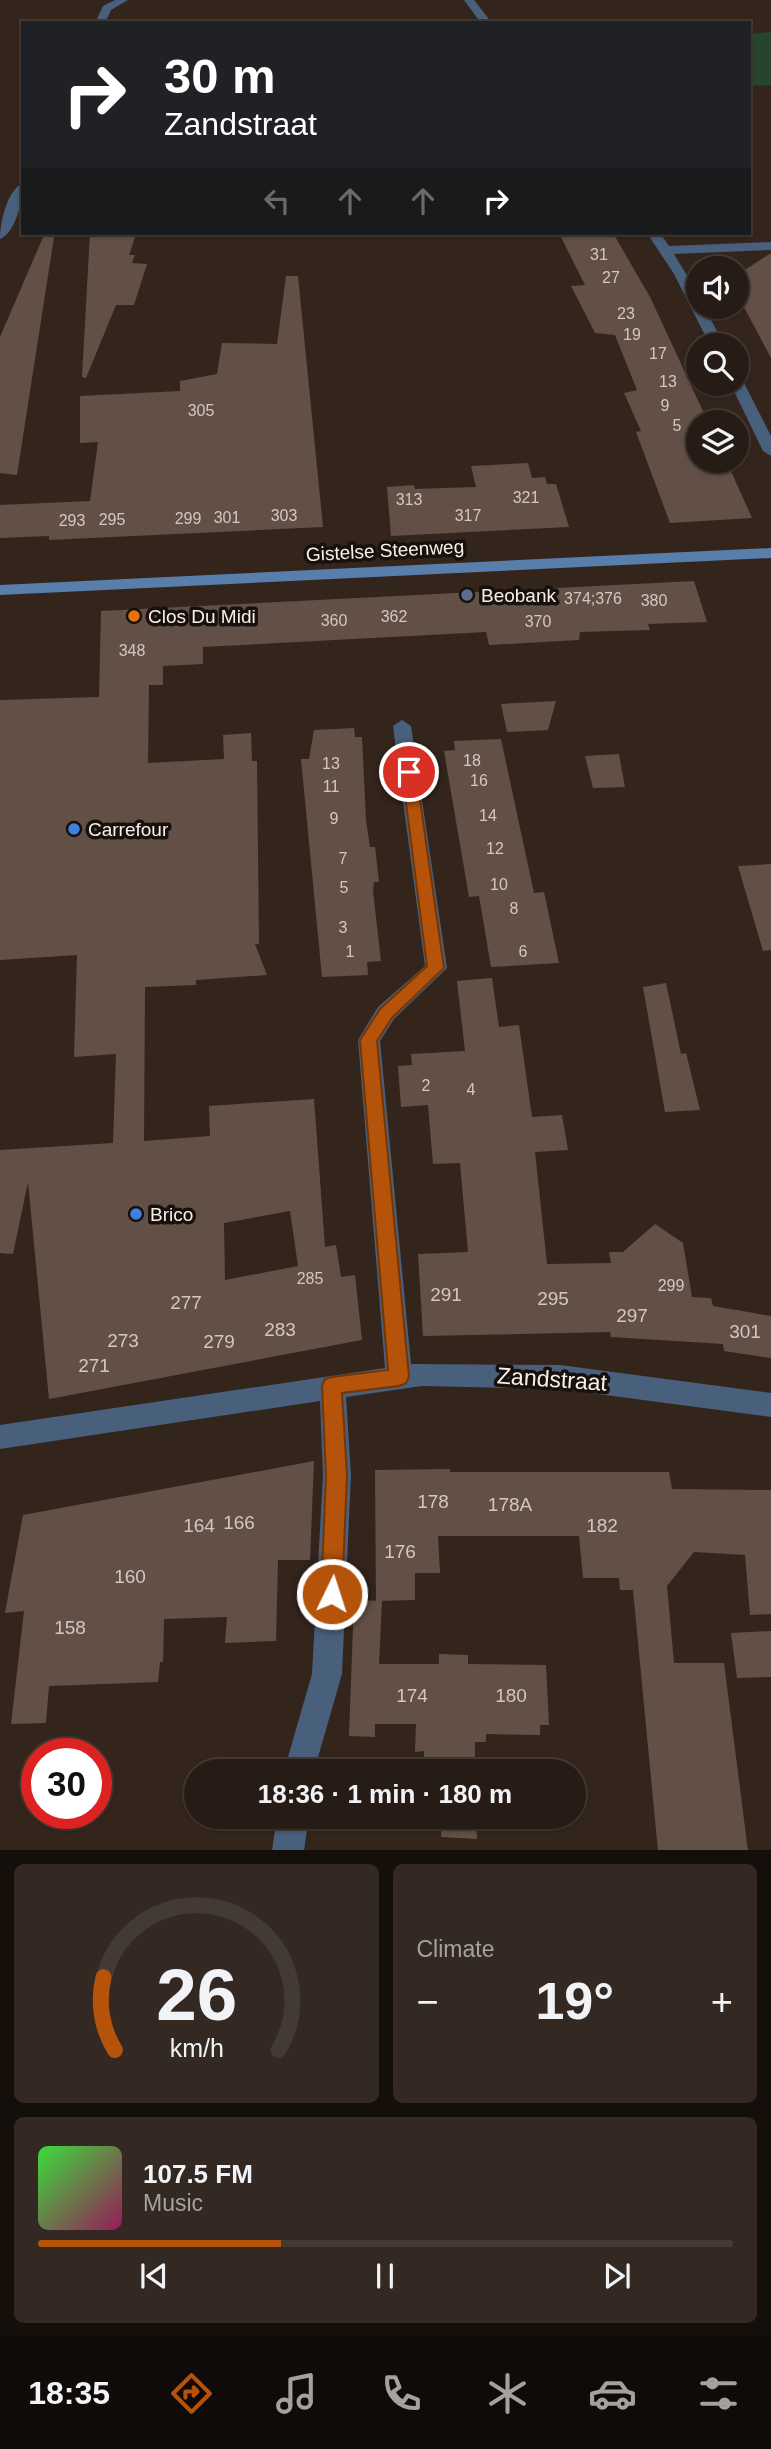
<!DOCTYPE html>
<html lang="en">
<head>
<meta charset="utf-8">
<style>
  :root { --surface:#271c15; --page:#332922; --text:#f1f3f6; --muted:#a4a1a0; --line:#433a34; --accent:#b45309 }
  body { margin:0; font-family:Helvetica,sans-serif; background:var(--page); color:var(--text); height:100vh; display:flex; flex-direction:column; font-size:26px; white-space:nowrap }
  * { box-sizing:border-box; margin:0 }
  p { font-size:23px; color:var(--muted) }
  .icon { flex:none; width:38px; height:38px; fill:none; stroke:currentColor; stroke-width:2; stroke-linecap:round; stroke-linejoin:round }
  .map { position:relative; height:1850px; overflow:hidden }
  .details { display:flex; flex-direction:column; gap:14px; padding:14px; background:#150f0c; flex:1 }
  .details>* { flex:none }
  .top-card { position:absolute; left:21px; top:21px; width:730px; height:214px; border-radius:0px; box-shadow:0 2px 5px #0004,0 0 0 2px var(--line); background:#202124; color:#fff; overflow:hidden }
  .buttons { position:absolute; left:686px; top:256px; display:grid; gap:14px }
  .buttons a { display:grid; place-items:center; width:63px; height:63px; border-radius:50%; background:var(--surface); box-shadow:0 2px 5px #0004,0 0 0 2px var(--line); font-size:35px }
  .speed { position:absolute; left:21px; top:1738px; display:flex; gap:14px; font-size:35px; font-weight:700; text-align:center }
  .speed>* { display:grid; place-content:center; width:91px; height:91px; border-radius:50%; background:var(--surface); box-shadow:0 2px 5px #0004,0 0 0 2px var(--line); line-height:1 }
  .speed .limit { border:10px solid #d22; background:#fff; color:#111 }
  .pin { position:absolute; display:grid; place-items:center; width:60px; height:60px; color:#fff; margin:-30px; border:4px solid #fff; border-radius:50%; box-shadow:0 2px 7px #0007 }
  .me { position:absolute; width:77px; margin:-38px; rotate:4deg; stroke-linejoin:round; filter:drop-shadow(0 0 5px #0008) }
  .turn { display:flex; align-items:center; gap:24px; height:147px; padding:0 28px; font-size:32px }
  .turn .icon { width:91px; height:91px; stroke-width:2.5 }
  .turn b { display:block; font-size:49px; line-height:60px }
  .lanes { display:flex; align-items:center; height:66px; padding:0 28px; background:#0003; justify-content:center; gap:35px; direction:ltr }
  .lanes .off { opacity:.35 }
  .big { font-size:52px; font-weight:700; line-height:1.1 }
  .details .tile { flex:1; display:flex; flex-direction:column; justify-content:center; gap:10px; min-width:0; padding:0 24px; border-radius:10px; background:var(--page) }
  .details .dial { align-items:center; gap:0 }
  .dial svg { height:182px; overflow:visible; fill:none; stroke:var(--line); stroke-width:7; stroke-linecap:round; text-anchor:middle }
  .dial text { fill:var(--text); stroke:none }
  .song { display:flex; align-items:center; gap:21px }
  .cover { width:84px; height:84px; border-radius:10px; background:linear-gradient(135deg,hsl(120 70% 55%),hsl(330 70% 35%)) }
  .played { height:7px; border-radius:4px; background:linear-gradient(90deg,var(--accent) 35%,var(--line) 35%) }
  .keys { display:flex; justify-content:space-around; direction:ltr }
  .heat { display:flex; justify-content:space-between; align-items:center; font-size:38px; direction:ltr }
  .details .tiles { flex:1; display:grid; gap:14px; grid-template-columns:1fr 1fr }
  .tile:last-child { grid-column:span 2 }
  .trip { position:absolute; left:184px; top:1759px; width:402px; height:70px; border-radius:35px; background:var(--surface); box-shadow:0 2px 5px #0004,0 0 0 2px var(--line); font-weight:700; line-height:70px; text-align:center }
  .tabs { display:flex; height:112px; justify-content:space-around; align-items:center; background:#100b08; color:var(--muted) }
  .tabs .icon { width:49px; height:49px }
  .tabs .current { color:var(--accent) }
  .tabs b { font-size:32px; color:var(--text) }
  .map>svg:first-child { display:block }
  .green { fill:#25462d }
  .building { fill:#625047; fill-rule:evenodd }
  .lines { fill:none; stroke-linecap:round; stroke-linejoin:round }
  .street { fill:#48607c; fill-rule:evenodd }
  .secondary { fill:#587eab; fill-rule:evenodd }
  .route { fill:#b45309; stroke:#753606; stroke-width:2 }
  .service-dot { fill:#5c6f8a; stroke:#17100c; stroke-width:2.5 }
  .food-dot { fill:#e8710a; stroke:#17100c; stroke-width:2.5 }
  .shop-dot { fill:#3f7fe0; stroke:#17100c; stroke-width:2.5 }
  .labels { text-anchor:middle; stroke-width:7; stroke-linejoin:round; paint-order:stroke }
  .number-label { font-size:16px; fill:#d3c7c0 }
  .street-label { font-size:19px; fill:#f9efe9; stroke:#17100c }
  .poi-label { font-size:19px; fill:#f9efe9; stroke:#17100c; text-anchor:start }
  .near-number-label { font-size:19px; fill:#d3c7c0 }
  .near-street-label { font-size:23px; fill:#f9efe9; stroke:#17100c }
</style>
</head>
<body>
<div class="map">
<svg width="771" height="1851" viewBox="0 0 771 1851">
  <rect width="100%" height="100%" fill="#34251c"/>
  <path class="green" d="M 771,32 L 771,85 L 749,86 L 749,34 Z"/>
  <path class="building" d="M 90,233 L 136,234 L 129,255 L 135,255 L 132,263 L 147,264 L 134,305 L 116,305 L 86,378 L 82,377 Z
    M 559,233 L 613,233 L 650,297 L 708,422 L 698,422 L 698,460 L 726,460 L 752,518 L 670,523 L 636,432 L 641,431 L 624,393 L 637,390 L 615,335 L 595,333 L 592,327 L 571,286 L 585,285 Z
    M 44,235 L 54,237 L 17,475 L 0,473 L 0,337 Z
    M 771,253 L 771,358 L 737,294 L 737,275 Z
    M 286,276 L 298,276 L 323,527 L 49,540 L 49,536 L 0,538 L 0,505 L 90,501 L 98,442 L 80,443 L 80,396 L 180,391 L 180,381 L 217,374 L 222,343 L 277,344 Z
    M 528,463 L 532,478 L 545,477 L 547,484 L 556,484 L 569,527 L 391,536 L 387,487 L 414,485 L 415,489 L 476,487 L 471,466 Z
    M 694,581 L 707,622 L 648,624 L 650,630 L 580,632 L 579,640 L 489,645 L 486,632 L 203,647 L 203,664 L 163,666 L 163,685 L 149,685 L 148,763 L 224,759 L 223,735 L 251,733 L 252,761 L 257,761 L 259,944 L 255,944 L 267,975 L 196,980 L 196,985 L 145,987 L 144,1141 L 210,1136 L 209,1106 L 314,1099 L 325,1247 L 336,1245 L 341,1277 L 355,1275 L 362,1340 L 49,1399 L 28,1182 L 13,1254 L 0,1253 L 0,1150 L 113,1143 L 116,1054 L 74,1057 L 77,955 L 0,960 L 0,700 L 99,697 L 101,611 ZM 290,1211 L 298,1266 L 225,1280 L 224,1223 Z
    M 556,701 L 548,730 L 507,732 L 501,704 Z
    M 354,728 L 355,737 L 362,737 L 366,820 L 370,847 L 375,847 L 379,882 L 374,882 L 373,891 L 381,961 L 367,962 L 368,975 L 322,977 L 301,759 L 309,759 L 314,730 Z
    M 501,739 L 534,893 L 544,892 L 559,963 L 491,967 L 479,896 L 469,897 L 444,751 L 455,750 L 454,741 Z
    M 619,754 L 625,787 L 593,788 L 585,756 Z
    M 771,864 L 771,950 L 763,951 L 738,866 Z
    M 492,978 L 499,1027 L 519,1025 L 532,1117 L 562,1115 L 568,1150 L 535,1152 L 547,1264 L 611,1263 L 609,1252 L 623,1252 L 655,1224 L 683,1243 L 692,1297 L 711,1298 L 713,1306 L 771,1316 L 771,1358 L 724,1351 L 723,1344 L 611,1337 L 610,1332 L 423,1336 L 418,1254 L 468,1252 L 460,1163 L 433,1164 L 428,1105 L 401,1107 L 398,1066 L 412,1065 L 411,1054 L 465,1051 L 457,981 Z
    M 666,983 L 681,1054 L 686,1053 L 700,1110 L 665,1112 L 643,987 Z
    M 314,1461 L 310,1560 L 278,1560 L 276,1641 L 225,1643 L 227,1617 L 164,1619 L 163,1662 L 160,1662 L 158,1682 L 49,1686 L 46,1723 L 11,1724 L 24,1611 L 5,1613 L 23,1515 Z
    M 450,1469 L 450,1472 L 669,1472 L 672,1489 L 771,1490 L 771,1614 L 750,1615 L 745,1555 L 694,1552 L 667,1586 L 674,1663 L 724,1663 L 748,1851 L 658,1851 L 633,1590 L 620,1590 L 619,1578 L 583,1578 L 579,1536 L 438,1536 L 440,1573 L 415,1573 L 415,1600 L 376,1601 L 375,1470 Z
    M 354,1600 L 382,1601 L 379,1664 L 439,1664 L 439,1654 L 468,1655 L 468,1664 L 546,1665 L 549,1725 L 540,1725 L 540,1735 L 486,1734 L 486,1742 L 475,1742 L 475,1771 L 424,1771 L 424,1751 L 415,1752 L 416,1724 L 375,1724 L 375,1737 L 349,1736 Z
    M 771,1631 L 771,1677 L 737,1678 L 731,1633 Z
    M 442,1816 L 476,1816 L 477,1839 L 441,1837 Z"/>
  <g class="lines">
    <path class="street" d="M 115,0 L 128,0 L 111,10 L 105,23 L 95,23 L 103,6 Z
      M 464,0 L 474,0 L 492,23 L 481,23 Z
      M 23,183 C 23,199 16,233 0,239 C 0,223 7,190 23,183 Z
      M 647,233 L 660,233 L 669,246 L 771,242 L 771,250 L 674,254 L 698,294 L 698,306 L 704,306 L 724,345 L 710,345 L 674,274 Z
      M 737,379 L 744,383 L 771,436 L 771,456 L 763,451 L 730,383 L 737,383 Z
      M 402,720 L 411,726 L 447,968 L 394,1019 L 380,1041 L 411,1364 L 560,1365 L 771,1393 L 771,1417 L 560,1389 L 422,1386 L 346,1397 L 351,1475 L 342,1674 L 314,1771 L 284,1771 L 312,1674 L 323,1475 L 320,1401 L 0,1449 L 0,1425 L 385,1368 L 358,1040 L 378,1007 L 425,966 L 393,726 Z
      M 277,1816 L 309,1816 L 304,1851 L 272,1851 Z"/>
    <path class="secondary" d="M 771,548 L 771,558 L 0,595 L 0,585 Z"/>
  </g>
  <path class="route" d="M 409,768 L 416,772 L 444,968 L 392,1018 L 377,1041 L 409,1377 L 406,1383 L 399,1386 L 342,1393 L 347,1475 L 342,1594 L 339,1601 L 332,1604 L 324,1601 L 321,1594 L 326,1475 L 322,1386 L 325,1379 L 332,1377 L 388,1370 L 360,1040 L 380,1009 L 427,966 L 402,772 Z"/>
  <circle class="service-dot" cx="467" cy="595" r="7"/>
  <circle class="food-dot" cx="134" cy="616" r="7"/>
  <g class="shop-dot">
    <circle cx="74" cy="829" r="7"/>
    <circle cx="136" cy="1214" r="7"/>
  </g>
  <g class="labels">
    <g class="number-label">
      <text x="599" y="260">31</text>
      <text x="611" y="283">27</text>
      <text x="626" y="319">23</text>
      <text x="632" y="340">19</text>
      <text x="658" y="359">17</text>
      <text x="668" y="387">13</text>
      <text x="665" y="411">9</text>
      <text x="201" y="416">305</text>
      <text x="677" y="431">5</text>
      <text x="526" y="503">321</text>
      <text x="409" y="505">313</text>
      <text x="284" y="521">303</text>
      <text x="468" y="521">317</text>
      <text x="227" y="523">301</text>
      <text x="188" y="524">299</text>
      <text x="112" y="525">295</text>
      <text x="72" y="526">293</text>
      <text x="593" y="604">374;376</text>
      <text x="654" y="606">380</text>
      <text x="394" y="622">362</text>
      <text x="334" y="626">360</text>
      <text x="538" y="627">370</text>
      <text x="132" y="656">348</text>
      <text x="472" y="766">18</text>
      <text x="331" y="769">13</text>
      <text x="479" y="786">16</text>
      <text x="331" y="792">11</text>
      <text x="488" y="821">14</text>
      <text x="334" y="824">9</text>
      <text x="495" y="854">12</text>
      <text x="343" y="864">7</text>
      <text x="499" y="890">10</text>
      <text x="344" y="893">5</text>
      <text x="514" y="914">8</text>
      <text x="343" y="933">3</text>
      <text x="350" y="957">1</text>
      <text x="523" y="957">6</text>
      <text x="426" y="1091">2</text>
      <text x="471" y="1095">4</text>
      <text x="310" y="1284">285</text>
      <text x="671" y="1291">299</text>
    </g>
    <g class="street-label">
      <text transform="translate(385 550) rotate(-3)" y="7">Gistelse Steenweg</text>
    </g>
    <g class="poi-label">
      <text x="481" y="602">Beobank</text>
      <text x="148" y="623">Clos Du Midi</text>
      <text x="88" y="836">Carrefour</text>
      <text x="150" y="1221">Brico</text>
    </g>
    <g class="near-number-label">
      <text x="446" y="1301">291</text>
      <text x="553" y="1305">295</text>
      <text x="186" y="1309">277</text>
      <text x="632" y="1322">297</text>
      <text x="280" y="1336">283</text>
      <text x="745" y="1338">301</text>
      <text x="123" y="1347">273</text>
      <text x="219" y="1348">279</text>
      <text x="94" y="1372">271</text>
      <text x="433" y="1508">178</text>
      <text x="510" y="1511">178A</text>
      <text x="239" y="1529">166</text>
      <text x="199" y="1532">164</text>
      <text x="602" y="1532">182</text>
      <text x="400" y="1558">176</text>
      <text x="130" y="1583">160</text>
      <text x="70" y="1634">158</text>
      <text x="412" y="1702">174</text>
      <text x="511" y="1702">180</text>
    </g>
    <g class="near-street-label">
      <text transform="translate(552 1379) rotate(4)" y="8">Zandstraat</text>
    </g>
  </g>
</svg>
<div class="buttons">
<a><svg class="icon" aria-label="sound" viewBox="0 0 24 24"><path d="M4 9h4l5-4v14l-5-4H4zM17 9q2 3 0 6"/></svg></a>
<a><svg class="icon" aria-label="search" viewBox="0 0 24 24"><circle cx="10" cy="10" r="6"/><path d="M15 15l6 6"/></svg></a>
<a><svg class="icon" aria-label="layers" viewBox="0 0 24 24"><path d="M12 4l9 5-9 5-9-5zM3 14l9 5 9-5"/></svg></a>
</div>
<div class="speed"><div class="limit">30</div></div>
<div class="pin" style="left:409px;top:772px;background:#d93025"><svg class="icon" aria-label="arrive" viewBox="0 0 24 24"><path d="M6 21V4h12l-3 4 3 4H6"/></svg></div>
<svg class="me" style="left:332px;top:1594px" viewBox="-20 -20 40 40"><circle r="17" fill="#b45309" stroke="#fff" stroke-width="3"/><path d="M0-11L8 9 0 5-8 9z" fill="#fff"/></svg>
<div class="trip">18:36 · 1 min · 180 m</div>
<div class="top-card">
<div class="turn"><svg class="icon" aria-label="right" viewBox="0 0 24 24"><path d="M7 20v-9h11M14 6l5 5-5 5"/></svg><div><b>30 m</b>Zandstraat</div></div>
<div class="lanes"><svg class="icon off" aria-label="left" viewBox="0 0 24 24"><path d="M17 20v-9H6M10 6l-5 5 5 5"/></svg><svg class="icon off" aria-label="ahead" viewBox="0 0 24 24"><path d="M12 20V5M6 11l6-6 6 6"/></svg><svg class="icon off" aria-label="ahead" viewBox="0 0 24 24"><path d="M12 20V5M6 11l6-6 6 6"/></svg><svg class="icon" aria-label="right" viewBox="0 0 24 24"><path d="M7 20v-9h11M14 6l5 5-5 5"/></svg></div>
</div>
</div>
<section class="details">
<div class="tiles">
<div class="tile dial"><svg viewBox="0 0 100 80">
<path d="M14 69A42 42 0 1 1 86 69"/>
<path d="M14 69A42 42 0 0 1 9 37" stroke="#b45309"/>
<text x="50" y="56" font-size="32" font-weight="700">26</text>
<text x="50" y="72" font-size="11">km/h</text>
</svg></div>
<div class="tile"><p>Climate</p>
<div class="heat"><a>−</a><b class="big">19°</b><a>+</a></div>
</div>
<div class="tile">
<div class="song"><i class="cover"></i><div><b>107.5 FM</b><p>Music</p></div></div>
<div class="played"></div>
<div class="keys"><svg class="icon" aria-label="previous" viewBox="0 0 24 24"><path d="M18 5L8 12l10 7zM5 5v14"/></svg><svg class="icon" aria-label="pause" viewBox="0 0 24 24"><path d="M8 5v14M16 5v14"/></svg><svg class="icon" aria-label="next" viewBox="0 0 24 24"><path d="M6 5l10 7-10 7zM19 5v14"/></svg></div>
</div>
</div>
</section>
<nav class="tabs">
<b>18:35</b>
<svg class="icon current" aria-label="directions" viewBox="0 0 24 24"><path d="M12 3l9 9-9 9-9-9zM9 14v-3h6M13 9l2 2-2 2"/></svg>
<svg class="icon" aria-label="music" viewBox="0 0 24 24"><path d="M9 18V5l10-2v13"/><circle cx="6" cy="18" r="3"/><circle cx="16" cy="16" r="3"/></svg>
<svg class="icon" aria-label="phone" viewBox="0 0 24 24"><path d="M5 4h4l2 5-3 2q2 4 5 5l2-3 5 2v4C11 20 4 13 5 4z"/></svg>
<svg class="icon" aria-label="climate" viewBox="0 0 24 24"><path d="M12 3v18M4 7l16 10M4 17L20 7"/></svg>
<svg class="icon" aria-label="car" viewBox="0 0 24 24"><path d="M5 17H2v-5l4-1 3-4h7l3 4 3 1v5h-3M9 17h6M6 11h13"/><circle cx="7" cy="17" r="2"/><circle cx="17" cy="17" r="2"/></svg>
<svg class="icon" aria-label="filters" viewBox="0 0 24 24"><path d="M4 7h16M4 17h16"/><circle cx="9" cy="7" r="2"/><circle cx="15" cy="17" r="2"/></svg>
</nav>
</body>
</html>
